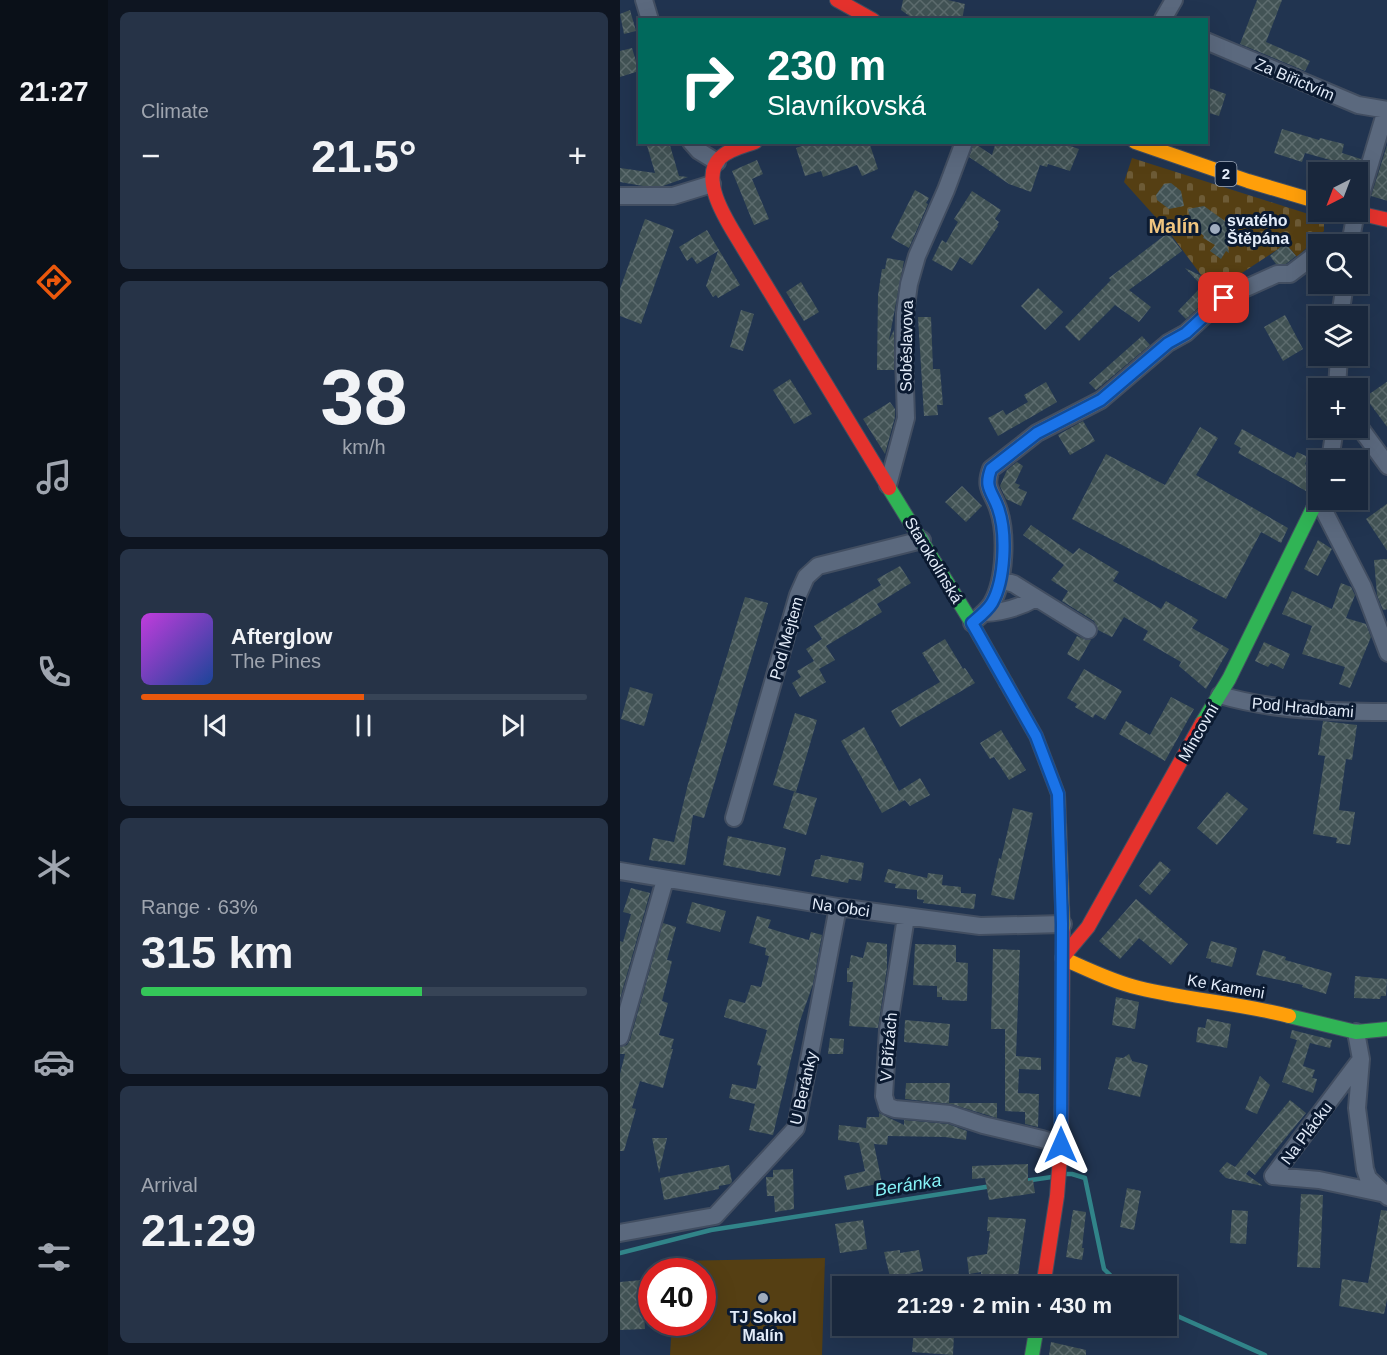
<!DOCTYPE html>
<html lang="en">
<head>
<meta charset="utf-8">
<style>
  :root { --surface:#19273c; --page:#263347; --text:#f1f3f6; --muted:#9fa5af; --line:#374456; --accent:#ea580c }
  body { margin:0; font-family:Arial,sans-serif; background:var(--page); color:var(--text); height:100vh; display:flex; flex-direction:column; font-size:22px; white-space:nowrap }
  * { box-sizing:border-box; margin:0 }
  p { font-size:20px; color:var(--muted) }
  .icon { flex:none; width:33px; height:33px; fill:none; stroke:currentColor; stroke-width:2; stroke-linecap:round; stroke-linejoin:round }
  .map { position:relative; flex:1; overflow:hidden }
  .panel { display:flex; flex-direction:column; gap:12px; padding:12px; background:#0e1521; width:512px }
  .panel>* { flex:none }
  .guide { position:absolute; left:18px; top:18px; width:570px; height:126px; border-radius:0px; box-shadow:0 6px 24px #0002,0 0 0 2px var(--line); background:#00695c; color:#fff; overflow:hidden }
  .needle { width:39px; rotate:222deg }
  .buttons { position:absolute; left:688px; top:162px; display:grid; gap:12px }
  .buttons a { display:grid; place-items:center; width:60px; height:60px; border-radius:0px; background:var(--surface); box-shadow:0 6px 24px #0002,0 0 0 2px var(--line); font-size:30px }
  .speed { position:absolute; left:18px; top:1258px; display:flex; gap:12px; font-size:30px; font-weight:700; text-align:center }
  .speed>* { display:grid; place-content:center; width:78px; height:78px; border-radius:50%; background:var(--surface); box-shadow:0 6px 24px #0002,0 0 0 2px var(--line); line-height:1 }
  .speed .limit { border:9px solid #d22; background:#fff; color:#111 }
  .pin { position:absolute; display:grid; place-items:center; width:51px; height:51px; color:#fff; margin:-26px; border-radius:12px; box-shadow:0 3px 9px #0006 }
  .me { position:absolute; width:66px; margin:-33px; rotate:0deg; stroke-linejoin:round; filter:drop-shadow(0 0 4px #0008) }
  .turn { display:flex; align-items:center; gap:21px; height:126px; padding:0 30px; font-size:27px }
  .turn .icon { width:78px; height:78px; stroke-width:2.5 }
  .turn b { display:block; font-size:42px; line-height:51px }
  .big { font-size:45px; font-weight:700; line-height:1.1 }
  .panel .widget { flex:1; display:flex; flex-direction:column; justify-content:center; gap:9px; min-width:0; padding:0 21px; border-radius:9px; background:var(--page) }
  .panel .dial { align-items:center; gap:0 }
  .dial b { font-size:78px; line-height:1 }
  .song { display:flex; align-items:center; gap:18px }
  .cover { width:72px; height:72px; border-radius:9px; background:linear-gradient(135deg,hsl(290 70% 55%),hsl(220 70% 35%)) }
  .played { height:6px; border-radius:3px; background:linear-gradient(90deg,var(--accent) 50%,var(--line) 50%) }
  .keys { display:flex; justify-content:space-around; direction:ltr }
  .heat { display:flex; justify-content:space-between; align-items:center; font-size:33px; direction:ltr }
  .charge { height:9px; border-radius:4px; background:linear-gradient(90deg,#34c759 63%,var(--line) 0) }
  .trip { position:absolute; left:212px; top:1276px; width:345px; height:60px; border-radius:0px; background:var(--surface); box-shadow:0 6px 24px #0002,0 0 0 2px var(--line); font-weight:700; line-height:60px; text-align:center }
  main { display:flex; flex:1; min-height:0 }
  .tabs { display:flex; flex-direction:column; width:108px; justify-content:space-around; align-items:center; background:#0a1018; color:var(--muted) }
  .tabs .icon { width:42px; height:42px }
  .tabs .current { color:var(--accent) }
  .tabs b { font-size:27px; color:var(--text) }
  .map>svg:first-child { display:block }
  .cemetery { fill:url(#cemetery-stones) }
  .pitch { fill:#553f13 }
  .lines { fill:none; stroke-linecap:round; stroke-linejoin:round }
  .stream { stroke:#318489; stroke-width:4.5 }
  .building { fill:url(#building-cross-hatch) }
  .street-casing { stroke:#424e61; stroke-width:20 }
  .fast-casing { stroke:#424e61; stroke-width:16 }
  .slow-casing { stroke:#424e61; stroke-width:16 }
  .jam-casing { stroke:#424e61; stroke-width:16 }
  .street { stroke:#5b697e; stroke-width:16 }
  .fast { stroke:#30b455; stroke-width:14 }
  .slow { stroke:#ff9f0a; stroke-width:14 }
  .jam { stroke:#e5322d; stroke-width:14 }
  .route-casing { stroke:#114b97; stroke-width:15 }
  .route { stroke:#1a73e8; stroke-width:10 }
  .poi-dot { fill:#9facbe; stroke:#0b1a31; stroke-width:2 }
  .labels { text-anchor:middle; stroke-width:6; stroke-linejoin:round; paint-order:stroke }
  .shield { fill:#0b1a31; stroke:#a2adbd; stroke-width:1.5 }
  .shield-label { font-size:15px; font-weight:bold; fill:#e3ecf9 }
  .street-label { font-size:16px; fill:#e3ecf9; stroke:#0b1a31 }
  .poi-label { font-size:16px; font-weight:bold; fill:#e3ecf9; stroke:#0b1a31; text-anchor:start }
  .water-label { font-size:18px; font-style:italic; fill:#86f3f7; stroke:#0b1a31 }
  .quarter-label { font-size:20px; font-weight:bold; fill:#efc47f; stroke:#0b1a31 }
</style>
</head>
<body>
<main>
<nav class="tabs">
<b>21:27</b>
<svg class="icon current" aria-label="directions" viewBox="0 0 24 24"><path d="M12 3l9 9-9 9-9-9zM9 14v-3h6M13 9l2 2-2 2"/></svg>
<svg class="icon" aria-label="music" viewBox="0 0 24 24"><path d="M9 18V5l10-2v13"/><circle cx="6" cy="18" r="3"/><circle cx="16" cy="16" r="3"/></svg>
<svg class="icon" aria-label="phone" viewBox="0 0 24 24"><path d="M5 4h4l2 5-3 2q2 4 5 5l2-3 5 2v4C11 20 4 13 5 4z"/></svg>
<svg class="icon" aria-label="climate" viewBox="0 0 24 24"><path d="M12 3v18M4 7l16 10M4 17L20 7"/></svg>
<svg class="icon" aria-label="car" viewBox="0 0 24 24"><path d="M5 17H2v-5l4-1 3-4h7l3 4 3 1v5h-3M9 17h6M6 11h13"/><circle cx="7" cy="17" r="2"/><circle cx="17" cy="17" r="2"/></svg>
<svg class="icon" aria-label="filters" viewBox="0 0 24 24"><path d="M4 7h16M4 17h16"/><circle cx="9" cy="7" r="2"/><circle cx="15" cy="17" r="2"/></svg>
</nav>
<section class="panel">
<div class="widget"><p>Climate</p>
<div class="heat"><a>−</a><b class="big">21.5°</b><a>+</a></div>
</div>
<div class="widget dial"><b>38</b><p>km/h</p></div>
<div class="widget">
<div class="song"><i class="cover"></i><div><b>Afterglow</b><p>The Pines</p></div></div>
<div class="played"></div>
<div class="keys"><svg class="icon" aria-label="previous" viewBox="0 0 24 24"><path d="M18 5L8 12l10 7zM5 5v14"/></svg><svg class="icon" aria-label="pause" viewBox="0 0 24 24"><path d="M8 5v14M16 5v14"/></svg><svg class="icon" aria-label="next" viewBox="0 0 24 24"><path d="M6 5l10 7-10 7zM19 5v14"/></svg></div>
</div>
<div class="widget"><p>Range · 63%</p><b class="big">315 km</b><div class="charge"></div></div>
<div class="widget"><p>Arrival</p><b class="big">21:29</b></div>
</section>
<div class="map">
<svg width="768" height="1355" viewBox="0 0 768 1355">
  <defs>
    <pattern id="cemetery-stones" width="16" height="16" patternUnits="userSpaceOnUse" patternTransform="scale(1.5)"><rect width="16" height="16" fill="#553f13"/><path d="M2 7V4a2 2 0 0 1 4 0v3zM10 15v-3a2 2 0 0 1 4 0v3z" fill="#6d5b36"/></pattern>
    <pattern id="building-cross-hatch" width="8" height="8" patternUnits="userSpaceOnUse" patternTransform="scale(1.5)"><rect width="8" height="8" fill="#425355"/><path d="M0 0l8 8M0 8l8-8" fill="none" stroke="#5d6c6e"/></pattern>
  </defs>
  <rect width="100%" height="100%" fill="#213450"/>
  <path class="cemetery" d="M 512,158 L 704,219 L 704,231 L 677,257 L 666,244 L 602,286 L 581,275 L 549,232 L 504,182 Z"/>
  <path class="pitch" d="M 205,1258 L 202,1355 L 50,1355 L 52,1323 L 82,1323 L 82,1272 L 53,1272 L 54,1261 Z"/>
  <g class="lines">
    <path class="stream" d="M 446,1174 L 452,1174 L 465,1178 L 484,1269 L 502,1287
      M 404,1181 L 432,1177
      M 0,1253 L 91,1230 L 372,1186
      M 546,1311 L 645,1355"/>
  </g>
  <path class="building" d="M 283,0 L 328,0 L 345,4 L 342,20 L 295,20 L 281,10 Z
    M 637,0 L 662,0 L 646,42 L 690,61 L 685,71 L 620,44 Z
    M 10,10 L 16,31 L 4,34 L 0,14 Z
    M 12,48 L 19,71 L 0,77 L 0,51 Z
    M 586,87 L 606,94 L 599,116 L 586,112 Z
    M 662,129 L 699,140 L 700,138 L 724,144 L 722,153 L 741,159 L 736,172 L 710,172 L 714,161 L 685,153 L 682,162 L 654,153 Z
    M 26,142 L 49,142 L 59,176 L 68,177 L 43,186 L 23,186 L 0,182 L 0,168 L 35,173 Z
    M 193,142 L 249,142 L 258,169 L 242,176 L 237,165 L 203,177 L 201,171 L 185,176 L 176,148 Z
    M 376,142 L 439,142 L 459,149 L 450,171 L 428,164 L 427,167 L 420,165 L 411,192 L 389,184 L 349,157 L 354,143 L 372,155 Z
    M 768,142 L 768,201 L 751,196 Z
    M 137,160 L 143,174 L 132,179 L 149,219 L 134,225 L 112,171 Z
    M 551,183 L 561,191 L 564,206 L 549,209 L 537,200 L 536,195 L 544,184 Z
    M 295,190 L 309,198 L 306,203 L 308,204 L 289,248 L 271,238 Z
    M 352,191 L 381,210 L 375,219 L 379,222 L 377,225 L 378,226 L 352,265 L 340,257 L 332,271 L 312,260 L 322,240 L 326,243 L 338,222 L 334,219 Z
    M 584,206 L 616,229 L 617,236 L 613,242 L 607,243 L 609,253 L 606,251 L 601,259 L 590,251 L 595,245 L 583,238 L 584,236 L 571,225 L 568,209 Z
    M 25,219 L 54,230 L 21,324 L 0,316 L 0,289 Z
    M 87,230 L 120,285 L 98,298 L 96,295 L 93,297 L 86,286 L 98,251 L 77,264 L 72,257 L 67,261 L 59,247 Z
    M 545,235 L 550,235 L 562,251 L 509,290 L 531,307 L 519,322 L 495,305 L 459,341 L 445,327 L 491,280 L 489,278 Z
    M 664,244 L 666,244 L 676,256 L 666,264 L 656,264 L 650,256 Z
    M 267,258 L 284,261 L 269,340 L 274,330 L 274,370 L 257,370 L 258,295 L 262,269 L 265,269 Z
    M 565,268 L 602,286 L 566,319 L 558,311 L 582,286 Z
    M 181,282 L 199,312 L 184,321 L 166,292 Z
    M 418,288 L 443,312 L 425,330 L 401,306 Z
    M 121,310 L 134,314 L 123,351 L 110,347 Z
    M 665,315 L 683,349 L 663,361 L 644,327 Z
    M 298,317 L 311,317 L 313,369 L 320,369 L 323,405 L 317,405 L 318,415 L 304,416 Z
    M 522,336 L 530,345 L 476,390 L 469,383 Z
    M 170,379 L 192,414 L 174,424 L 153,390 Z
    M 768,381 L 768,428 L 745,397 Z
    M 426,382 L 437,402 L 378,436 L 368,418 L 383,410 L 386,415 L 408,402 L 404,395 Z
    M 270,402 L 275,409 L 275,417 L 265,454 L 243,419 Z
    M 463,421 L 475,441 L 450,455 L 438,435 Z
    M 580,427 L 598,438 L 576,475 L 668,528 L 661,543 L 641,532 L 606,599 L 452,519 L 486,454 L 545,485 Z
    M 622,429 L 674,458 L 677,452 L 688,457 L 685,464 L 696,471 L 686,491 L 618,453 L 621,448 L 614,444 Z
    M 397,462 L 403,466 L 395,483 L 400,485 L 398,488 L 407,492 L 401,506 L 386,499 L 380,486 L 387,470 Z
    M 342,486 L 362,506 L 346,522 L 325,502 Z
    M 768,503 L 768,552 L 746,519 Z
    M 411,525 L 453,554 L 459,548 L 499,572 L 493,581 L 541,609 L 546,601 L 578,620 L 572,628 L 609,649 L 586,689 L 559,666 L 561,662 L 523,640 L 528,631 L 504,617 L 492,637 L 478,630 L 474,621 L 442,601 L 448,591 L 431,580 L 444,565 L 403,535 Z
    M 698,540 L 712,549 L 698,576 L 684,569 Z
    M 768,559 L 768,609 L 763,610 L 757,595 L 754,560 Z
    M 280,566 L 291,583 L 257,604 L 262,612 L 206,646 L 215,660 L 199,669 L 206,682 L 180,697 L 172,683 L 181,677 L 177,671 L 194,661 L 186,649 L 202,639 L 194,626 L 261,585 L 257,579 Z
    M 721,583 L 731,587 L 735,595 L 726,618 L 746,624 L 751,637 L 730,688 L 719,684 L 725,667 L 682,654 L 692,626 L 662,614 L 672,591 L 712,609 Z
    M 125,597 L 148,603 L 84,818 L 73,815 L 65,865 L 29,860 L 33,838 L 54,842 L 68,784 Z
    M 457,636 L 467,640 L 471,640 L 459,661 L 447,654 Z
    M 325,639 L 343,669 L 345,668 L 355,683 L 280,727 L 271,711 L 320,682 L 302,653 Z
    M 644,642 L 670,654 L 663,669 L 651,663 L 648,667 L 635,661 Z
    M 464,669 L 502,691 L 485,720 L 475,714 L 473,718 L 455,707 L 457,704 L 447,698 Z
    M 10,687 L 33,694 L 24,726 L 1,719 Z
    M 551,697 L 574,709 L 545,761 L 499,734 L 506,721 L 530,735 Z
    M 175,713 L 197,720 L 176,792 L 153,785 Z
    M 703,721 L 737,725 L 732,760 L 726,759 L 719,810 L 735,812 L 730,845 L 716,843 L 717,838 L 693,834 L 705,756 L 698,755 Z
    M 244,727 L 279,791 L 300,778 L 310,795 L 290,806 L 283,798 L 285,800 L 262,813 L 221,741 Z
    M 381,730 L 406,770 L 389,780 L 374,757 L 370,759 L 360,743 Z
    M 174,792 L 197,798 L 186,835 L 163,828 Z
    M 607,792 L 628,809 L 597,845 L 577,828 Z
    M 393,808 L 413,813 L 394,900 L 371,895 L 379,858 L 381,859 Z
    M 108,836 L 166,848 L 160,876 L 103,865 Z
    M 201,855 L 244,863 L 241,881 L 229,879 L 228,883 L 191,876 L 195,860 L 200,859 Z
    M 540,861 L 551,870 L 530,895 L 519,886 Z
    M 268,869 L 307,878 L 308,873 L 323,875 L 322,885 L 341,887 L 341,893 L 356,894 L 354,909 L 303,903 L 304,900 L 297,899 L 297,890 L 275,888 L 276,884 L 264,882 Z
    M 11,888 L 30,893 L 0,999 L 0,941 L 3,942 L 11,914 L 3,912 Z
    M 516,899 L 568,944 L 551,965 L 519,938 L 500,959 L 479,941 Z
    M 72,902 L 106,911 L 100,932 L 66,923 Z
    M 137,916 L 151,920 L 148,928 L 174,936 L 189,940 L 191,932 L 202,935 L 193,984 L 180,1021 L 153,1135 L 129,1130 L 135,1104 L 109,1098 L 112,1084 L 136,1089 L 141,1066 L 137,1065 L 147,1030 L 104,1017 L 109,999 L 125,1003 L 131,985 L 141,987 L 149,956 L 145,955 L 146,948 L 129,943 Z
    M 43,923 L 56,927 L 47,960 L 52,961 L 42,1001 L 48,1003 L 39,1035 L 54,1039 L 51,1049 L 53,1049 L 43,1088 L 20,1081 L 12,1108 L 16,1109 L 4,1151 L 0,1151 L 0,1074 L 5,1054 L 0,1054 L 0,1047 L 7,1045 L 10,1040 Z
    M 591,941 L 617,948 L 612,967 L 591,962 L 591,959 L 586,958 Z
    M 247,942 L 267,944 L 267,968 L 258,1028 L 229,1026 L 233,982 L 227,982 L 227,968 L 229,968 L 231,955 L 243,958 Z
    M 295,944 L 336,945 L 336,962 L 348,963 L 347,1001 L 322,1000 L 322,997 L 317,997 L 317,986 L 293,985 Z
    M 373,949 L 400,950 L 396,1056 L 421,1058 L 421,1070 L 399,1069 L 398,1093 L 419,1094 L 418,1127 L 405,1124 L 405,1112 L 385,1111 L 385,1029 L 371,1029 Z
    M 643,950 L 666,957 L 665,960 L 712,973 L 706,994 L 682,987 L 683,985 L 636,975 Z
    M 735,976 L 767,979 L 766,996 L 761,996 L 760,999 L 734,998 Z
    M 496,997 L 519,1002 L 515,1029 L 492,1025 Z
    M 587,1019 L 611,1024 L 607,1048 L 576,1042 L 578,1027 L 585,1028 Z
    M 285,1020 L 330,1024 L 328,1046 L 284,1042 Z
    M 672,1030 L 712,1040 L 710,1048 L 690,1043 L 683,1066 L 695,1070 L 692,1078 L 697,1079 L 693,1093 L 662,1082 L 677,1040 L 670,1038 Z
    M 210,1038 L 224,1039 L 223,1054 L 208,1054 Z
    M 509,1054 L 512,1061 L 528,1065 L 520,1097 L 488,1089 L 496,1057 L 503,1058 Z
    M 640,1076 L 650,1085 L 637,1114 L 625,1109 Z
    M 286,1083 L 330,1083 L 329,1103 L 377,1103 L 377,1118 L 331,1104 L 285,1099 Z
    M 670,1100 L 686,1113 L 635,1175 L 629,1170 L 626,1174 L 643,1186 L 606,1178 L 599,1171 L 607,1162 L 615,1167 Z
    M 259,1113 L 284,1125 L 284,1120 L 328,1124 L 347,1131 L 346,1140 L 325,1137 L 268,1136 L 267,1145 L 254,1144 L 262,1183 L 227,1190 L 224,1176 L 245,1171 L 239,1143 L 218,1140 L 219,1125 L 246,1128 L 247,1117 L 259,1117 Z
    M 32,1138 L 47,1138 L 39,1173 Z
    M 408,1164 L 408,1181 L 413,1180 L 415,1193 L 369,1200 L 365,1178 L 352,1179 L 352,1166 Z
    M 109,1165 L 112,1182 L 110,1184 L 99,1186 L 99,1189 L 44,1200 L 40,1178 Z
    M 173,1169 L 174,1209 L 155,1212 L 154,1196 L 147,1196 L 146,1177 L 153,1177 L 153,1170 Z
    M 507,1188 L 521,1191 L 514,1230 L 500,1227 Z
    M 681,1194 L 703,1195 L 700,1268 L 677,1267 Z
    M 453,1210 L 466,1212 L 462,1248 L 464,1248 L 462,1260 L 446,1257 Z
    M 612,1210 L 628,1211 L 626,1244 L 610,1243 Z
    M 761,1210 L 768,1211 L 768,1295 L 764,1314 L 719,1306 L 722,1279 L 748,1283 Z
    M 368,1217 L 406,1219 L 398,1277 L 380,1274 L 379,1287 L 361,1286 L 361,1272 L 349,1274 L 347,1257 L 367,1254 L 370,1231 L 367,1231 Z
    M 243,1220 L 247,1249 L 220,1253 L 215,1224 Z
    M 280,1250 L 280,1253 L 299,1250 L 303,1271 L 288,1274 L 289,1278 L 271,1281 L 264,1252 Z
    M 22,1280 L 25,1329 L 0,1330 L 0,1282 Z
    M 294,1331 L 334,1333 L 333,1355 L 292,1352 Z
    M 431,1342 L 466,1350 L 466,1355 L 429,1355 Z"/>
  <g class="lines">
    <g class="street-casing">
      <path id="street" d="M 24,0 L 30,20
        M 543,19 L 554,0
        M 586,41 L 738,105 L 768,110
        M 71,142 L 79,151 L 97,162
        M 0,196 L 53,196 L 92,184
        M 739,201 L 766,110
        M 730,244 L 736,212
        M 720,316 L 725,284
        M 717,388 L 719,356
        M 738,425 L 768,466
        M 710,460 L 715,428
        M 268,485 L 286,418 L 284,356 L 285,313 L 289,284 L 297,256 L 326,190 L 344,142
        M 698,499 L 743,587 L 768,653
        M 381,580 L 394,584 L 468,630
        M 364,613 C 384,612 399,608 416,598
        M 352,623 C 359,617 367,611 372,603 C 385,580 387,533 378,508 C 372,491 364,488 371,469 L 417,433 L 481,400 L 548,343 L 566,333 L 604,298 L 657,274 L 670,274 L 699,252
        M 600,695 C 654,711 712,712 768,712
        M 114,818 L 178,595 L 186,577 L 198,566 L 302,540
        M 0,871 L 218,907 L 360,926 L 443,924
        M 286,917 L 268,1030 L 264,1096 L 267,1106 L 275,1109 L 330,1114 L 363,1125 L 422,1139 L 441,1145
        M 736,1032 L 741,1059 L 737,1108 L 745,1169 L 748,1178 L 768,1197
        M 0,1037 L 45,880
        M 653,1176 L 741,1059
        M 653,1176 L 699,1180 L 761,1193
        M 0,1233 L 95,1216 L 176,1128 L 218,907"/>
    </g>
    <g class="fast-casing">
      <path id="fast" d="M 269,488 L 352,623 L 386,683
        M 582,723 L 609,679 L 699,496
        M 669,1016 L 736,1032 L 768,1029
        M 412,1355 L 417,1326"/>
    </g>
    <g class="slow-casing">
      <path id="slow" d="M 515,142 L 628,181 L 699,202
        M 386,683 L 416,736 L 438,794 L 443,932
        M 442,958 C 467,969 493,982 519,988 C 568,1000 619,1003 669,1016"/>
    </g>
    <g class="jam-casing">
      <path id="jam" d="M 217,0 L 253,20
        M 135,142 C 124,146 109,149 100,158 C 79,179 107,221 119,241 L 269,488
        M 733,212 L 768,220
        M 442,958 L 468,927 L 582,723
        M 423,1287 L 437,1196 L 441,1145 L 443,932"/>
    </g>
    <use href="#street" class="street"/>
    <use href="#fast" class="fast"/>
    <use href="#slow" class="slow"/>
    <use href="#jam" class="jam"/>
  </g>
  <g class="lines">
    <g class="route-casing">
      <path id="route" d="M 441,1145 L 442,924 L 438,794 L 416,736 L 352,623 C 359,617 367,611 372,603 C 385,580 387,533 378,508 C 372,491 364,488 371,469 L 417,433 L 481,400 L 548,343 L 566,333 L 604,298"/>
    </g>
    <use href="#route" class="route"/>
  </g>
  <g class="poi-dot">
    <circle cx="595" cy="229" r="6"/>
    <circle cx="143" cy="1298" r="6"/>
  </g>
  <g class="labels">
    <rect class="shield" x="595.5" y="162" width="21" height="24" rx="4.5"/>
    <g class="shield-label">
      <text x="606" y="179">2</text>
    </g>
    <g class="street-label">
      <text transform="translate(675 79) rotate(23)" y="6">Za Biřictvím</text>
      <text transform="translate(286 346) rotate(-89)" y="6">Soběslavova</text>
      <text transform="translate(314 560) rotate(59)" y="6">Starokolínská</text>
      <text transform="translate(166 638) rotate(-74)" y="6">Pod Mejtem</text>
      <text transform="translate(683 707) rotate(5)" y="6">Pod Hradbami</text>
      <text transform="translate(578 732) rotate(-60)" y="6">Mincovní</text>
      <text transform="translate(221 907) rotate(8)" y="6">Na Obci</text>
      <text transform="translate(606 986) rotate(10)" y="6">Ke Kameni</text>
      <text transform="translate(268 1047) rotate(-85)" y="6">V Břízách</text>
      <text transform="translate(183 1088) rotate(-77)" y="6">U Beránky</text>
      <text transform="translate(686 1133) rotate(-53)" y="6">Na Plácku</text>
    </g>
    <g class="poi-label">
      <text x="607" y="226">svatého<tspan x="607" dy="18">Štěpána</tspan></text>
      <text x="143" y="1323" text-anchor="middle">TJ Sokol<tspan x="143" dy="18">Malín</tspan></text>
    </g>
    <g class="water-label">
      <text transform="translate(288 1185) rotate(-9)" y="6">Beránka</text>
    </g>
    <g class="quarter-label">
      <text x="554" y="233">Malín</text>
    </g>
  </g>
</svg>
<div class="buttons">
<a><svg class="needle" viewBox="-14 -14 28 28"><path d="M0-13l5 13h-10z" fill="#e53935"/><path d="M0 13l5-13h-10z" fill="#9fa5af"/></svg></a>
<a><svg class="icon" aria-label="search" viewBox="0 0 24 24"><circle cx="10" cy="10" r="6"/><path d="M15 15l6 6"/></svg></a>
<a><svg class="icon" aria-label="layers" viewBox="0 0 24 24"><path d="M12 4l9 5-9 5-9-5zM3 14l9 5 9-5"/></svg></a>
<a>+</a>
<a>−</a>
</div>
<div class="speed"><div class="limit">40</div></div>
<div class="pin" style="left:604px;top:298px;background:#d93025"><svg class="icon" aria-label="arrive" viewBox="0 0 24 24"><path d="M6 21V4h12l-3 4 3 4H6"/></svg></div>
<svg class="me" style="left:441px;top:1145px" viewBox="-20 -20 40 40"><path d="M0-17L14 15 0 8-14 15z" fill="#1a73e8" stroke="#fff" stroke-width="4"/></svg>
<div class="trip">21:29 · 2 min · 430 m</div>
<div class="guide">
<div class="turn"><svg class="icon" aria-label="right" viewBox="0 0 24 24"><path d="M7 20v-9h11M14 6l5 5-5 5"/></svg><div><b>230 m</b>Slavníkovská</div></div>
</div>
</div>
</main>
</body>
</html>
